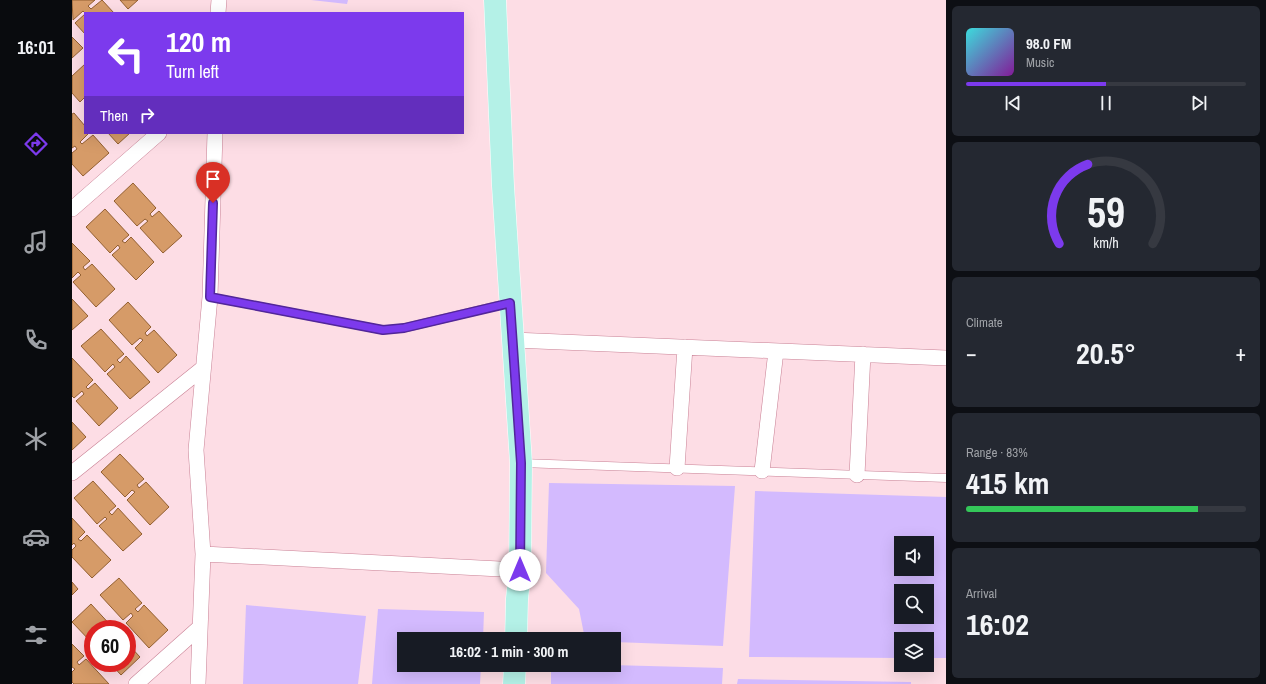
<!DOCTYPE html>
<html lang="en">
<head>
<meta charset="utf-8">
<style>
  :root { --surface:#171b24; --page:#242831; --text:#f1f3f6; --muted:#9ea1a6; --line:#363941; --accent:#7c3aed }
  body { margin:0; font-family:"Archivo Narrow",sans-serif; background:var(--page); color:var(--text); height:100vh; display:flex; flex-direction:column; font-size:15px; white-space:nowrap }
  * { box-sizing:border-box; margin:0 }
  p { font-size:13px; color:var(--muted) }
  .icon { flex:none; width:22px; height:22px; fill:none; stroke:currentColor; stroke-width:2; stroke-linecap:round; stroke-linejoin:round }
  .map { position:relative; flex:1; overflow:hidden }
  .side { display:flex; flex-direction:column; gap:6px; padding:6px; background:#0d0f14; width:320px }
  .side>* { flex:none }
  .top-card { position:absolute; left:12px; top:12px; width:380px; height:122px; border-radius:0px; box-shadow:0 4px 16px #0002; background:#7c3aed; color:#fff; overflow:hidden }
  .buttons { position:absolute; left:822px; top:536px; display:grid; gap:8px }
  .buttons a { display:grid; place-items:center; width:40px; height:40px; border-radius:0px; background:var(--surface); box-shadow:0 4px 16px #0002; font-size:20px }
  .speed { position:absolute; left:12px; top:620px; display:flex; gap:8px; font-size:20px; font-weight:700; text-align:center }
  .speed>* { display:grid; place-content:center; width:52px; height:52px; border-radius:50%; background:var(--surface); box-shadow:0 4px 16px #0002; line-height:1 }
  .speed .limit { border:6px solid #d22; background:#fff; color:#111 }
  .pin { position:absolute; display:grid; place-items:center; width:34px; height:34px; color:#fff; margin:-41px -17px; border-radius:50% 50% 50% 0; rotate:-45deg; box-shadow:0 0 4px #0007 }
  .pin .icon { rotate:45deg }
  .me { position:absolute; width:44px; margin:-22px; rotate:0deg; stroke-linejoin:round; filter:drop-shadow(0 0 3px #0008) }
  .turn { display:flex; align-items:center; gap:14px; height:84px; padding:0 16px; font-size:18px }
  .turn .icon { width:52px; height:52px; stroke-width:2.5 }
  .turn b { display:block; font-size:28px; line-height:34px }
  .then { display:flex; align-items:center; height:38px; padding:0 16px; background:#0003; gap:8px; font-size:15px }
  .big { font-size:30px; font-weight:700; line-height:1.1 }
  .side .tile { flex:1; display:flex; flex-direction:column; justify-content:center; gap:6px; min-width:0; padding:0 14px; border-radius:6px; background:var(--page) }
  .side .dial { align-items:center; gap:0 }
  .dial svg { height:104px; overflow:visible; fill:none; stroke:var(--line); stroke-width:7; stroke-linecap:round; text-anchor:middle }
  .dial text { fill:var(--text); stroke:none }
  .song { display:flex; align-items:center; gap:12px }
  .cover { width:48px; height:48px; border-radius:6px; background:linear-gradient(135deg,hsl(180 70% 55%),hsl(290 70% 35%)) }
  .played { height:4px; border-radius:2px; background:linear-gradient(90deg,var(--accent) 50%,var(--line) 50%) }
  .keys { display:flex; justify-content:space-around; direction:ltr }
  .heat { display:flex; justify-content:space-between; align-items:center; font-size:22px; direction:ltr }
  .charge { height:6px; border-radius:3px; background:linear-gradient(90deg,#34c759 83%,var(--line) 0) }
  .trip { position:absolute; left:325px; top:632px; width:224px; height:40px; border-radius:0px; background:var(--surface); box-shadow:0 4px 16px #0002; font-weight:700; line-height:40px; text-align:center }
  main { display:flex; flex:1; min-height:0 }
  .tab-bar { display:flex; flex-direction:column; width:72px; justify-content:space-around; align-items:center; background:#090b0e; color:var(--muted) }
  .tab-bar .icon { width:28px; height:28px }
  .tab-bar .selected { color:var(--accent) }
  .tab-bar b { font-size:18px; color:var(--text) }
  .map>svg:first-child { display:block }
  .water { fill:#d3bafe; fill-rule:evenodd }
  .building { fill:#d69b68; stroke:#925f30 }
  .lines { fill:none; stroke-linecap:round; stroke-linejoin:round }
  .lane-casing { stroke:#c98195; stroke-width:9 }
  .street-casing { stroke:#c98195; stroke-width:16 }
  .primary-casing { stroke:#fff; stroke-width:23 }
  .lane { stroke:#fff; stroke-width:8 }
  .street { stroke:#fff; stroke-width:15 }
  .primary { stroke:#b4f1e7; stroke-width:22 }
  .route-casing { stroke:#51269a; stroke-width:10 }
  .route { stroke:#7c3aed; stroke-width:7 }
</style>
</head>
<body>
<main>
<nav class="tab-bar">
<b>16:01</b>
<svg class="icon selected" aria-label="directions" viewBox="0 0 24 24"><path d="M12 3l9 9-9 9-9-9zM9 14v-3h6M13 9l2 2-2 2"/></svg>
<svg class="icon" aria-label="music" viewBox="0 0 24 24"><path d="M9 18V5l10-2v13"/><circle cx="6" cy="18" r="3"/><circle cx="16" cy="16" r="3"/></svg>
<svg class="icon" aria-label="phone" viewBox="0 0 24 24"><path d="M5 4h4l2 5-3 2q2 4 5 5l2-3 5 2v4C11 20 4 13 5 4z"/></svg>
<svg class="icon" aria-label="climate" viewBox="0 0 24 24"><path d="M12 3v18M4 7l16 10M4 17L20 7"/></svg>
<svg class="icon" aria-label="car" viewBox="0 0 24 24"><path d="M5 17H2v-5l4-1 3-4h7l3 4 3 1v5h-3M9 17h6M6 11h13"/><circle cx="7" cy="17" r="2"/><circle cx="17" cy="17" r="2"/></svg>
<svg class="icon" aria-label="filters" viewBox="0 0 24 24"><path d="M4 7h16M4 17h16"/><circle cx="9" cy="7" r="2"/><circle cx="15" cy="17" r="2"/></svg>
</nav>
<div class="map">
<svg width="874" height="684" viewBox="0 0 874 684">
  <rect width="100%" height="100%" fill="#fddde5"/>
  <path class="water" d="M 239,0 L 276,0 L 275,4 Z
    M 477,483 L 663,486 L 651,646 L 542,642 L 542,639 L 513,639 L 507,609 L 474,573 Z
    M 683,491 L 874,497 L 874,658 L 855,658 L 855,639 L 829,639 L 829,658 L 677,657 ZM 829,543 L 855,543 L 855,569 L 829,569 ZM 829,591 L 855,591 L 855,617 L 829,617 Z
    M 174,605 L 294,616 L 286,684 L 171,684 Z
    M 306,609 L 412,612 L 411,639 L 332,639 L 332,665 L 409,665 L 408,684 L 300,684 Z
    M 479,665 L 539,665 L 651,668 L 650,684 L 479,684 Z
    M 666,679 L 839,682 L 839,684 L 665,684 Z"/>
  <path class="building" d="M 0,0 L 23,0 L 16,6 L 19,9 L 30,0 L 42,13 L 13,13 L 11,11 L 1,20 Z
    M 48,0 L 66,0 L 56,9 Z
    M 13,14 L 13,34 L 3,23 Z
    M 0,37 L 11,48 L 0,58 Z
    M 13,64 L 13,97 L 8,102 L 0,93 L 0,76 Z
    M 2,113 L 13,126 L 13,133 L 17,133 L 8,142 L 10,144 L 21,135 L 37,153 L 11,176 L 0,164 L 0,153 L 5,149 L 3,146 L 0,148 L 0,114 Z
    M 36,133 L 58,133 L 46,144 Z
    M 61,183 L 84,208 L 78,214 L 80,217 L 87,211 L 110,236 L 91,253 L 68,228 L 76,221 L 73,219 L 65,226 L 42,201 Z
    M 33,209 L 57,235 L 50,241 L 53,243 L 59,237 L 82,262 L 64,280 L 40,255 L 48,248 L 46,245 L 38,253 L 14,227 Z
    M 0,243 L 18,261 L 11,267 L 13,270 L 20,264 L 43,289 L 24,307 L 1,282 L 9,275 L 6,272 L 0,278 Z
    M 0,299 L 16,316 L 0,330 Z
    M 56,302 L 79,327 L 73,333 L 75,336 L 82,330 L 105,355 L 86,373 L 63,348 L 71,340 L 68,338 L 60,345 L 37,320 Z
    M 29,329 L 52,354 L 45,360 L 48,363 L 54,356 L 78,382 L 58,399 L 35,374 L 43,367 L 41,364 L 33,372 L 9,346 Z
    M 0,358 L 21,380 L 14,387 L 16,389 L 23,383 L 46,408 L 27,426 L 4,401 L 12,394 L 10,391 L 2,398 L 0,396 Z
    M 0,422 L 14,437 L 0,450 Z
    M 48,454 L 72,479 L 65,485 L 67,488 L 74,482 L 97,507 L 78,525 L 55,500 L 63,492 L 60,490 L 53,497 L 29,472 Z
    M 21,481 L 44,506 L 37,512 L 40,515 L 46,508 L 70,534 L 51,551 L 27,526 L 35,519 L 33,517 L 25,524 L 2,498 Z
    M 0,518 L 13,532 L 6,539 L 9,541 L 15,535 L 39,560 L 20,578 L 0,557 L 0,550 L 4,546 L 2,543 L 0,545 Z
    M 47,578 L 70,603 L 63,609 L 66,612 L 72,605 L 96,630 L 77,648 L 54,623 L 61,616 L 59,613 L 51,620 L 28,595 Z
    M 0,582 L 6,589 L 0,595 Z
    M 19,604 L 42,629 L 21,629 L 21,644 L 0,622 Z
    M 55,643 L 68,657 L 49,675 L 38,663 L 55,663 Z
    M 0,644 L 12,656 L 5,662 L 7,665 L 14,659 L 37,684 L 2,684 L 0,682 L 0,672 L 3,669 L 0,667 Z"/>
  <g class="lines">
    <g class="lane-casing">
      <path id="lane" d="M 138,297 L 311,330 L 332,328 L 437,303
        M 449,463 L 874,478"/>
    </g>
    <g class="street-casing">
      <path id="street" d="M 146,13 L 147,0
        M 143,133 L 138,297 L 124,450 L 131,554 L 448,570
        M 0,209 L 87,133
        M 441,340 L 874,358
        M 605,468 L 613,347
        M 690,471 L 704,351
        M 0,473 L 131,368
        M 785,475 L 791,354
        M 64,684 L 128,627
        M 126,684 L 131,554"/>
    </g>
    <g class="primary-casing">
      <path id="primary" d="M 423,0 L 431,186 L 449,463 L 448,570 L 445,599 L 444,639
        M 442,684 L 443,665"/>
    </g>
    <use href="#lane" class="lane"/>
    <use href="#street" class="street"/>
    <use href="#primary" class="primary"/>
  </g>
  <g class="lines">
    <g class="route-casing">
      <path id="route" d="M 141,203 L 138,297 L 311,330 L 332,328 L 438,303 L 449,463 L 448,570"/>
    </g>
    <use href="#route" class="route"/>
  </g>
</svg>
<div class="buttons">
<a><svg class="icon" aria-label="sound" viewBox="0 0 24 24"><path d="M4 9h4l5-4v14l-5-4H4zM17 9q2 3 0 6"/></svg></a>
<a><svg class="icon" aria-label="search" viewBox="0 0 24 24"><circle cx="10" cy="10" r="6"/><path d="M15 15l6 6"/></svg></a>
<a><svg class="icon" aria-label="layers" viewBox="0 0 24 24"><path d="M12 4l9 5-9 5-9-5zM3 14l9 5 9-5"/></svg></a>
</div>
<div class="speed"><div class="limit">60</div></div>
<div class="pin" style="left:141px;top:203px;background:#d93025"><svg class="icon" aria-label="arrive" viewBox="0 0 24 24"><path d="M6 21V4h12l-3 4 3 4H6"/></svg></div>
<svg class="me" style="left:448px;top:570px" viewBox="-20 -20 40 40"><circle r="19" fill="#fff"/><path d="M0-13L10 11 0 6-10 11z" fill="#7c3aed"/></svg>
<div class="trip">16:02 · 1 min · 300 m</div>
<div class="top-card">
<div class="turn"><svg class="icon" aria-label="left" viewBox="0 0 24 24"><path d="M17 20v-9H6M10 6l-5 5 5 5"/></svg><div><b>120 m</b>Turn left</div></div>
<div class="then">Then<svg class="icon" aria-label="right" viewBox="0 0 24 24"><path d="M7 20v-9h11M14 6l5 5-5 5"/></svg></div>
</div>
</div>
<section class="side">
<div class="tile">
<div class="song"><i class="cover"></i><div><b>98.0 FM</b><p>Music</p></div></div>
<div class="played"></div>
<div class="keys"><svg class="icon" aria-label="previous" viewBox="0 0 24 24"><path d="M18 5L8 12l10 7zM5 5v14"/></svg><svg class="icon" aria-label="pause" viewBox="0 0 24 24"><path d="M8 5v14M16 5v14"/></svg><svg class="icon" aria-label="next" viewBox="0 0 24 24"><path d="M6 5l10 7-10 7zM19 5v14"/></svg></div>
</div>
<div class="tile dial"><svg viewBox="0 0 100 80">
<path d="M14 69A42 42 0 1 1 86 69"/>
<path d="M14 69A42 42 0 0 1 36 8" stroke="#7c3aed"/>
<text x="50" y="56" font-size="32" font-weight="700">59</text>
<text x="50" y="72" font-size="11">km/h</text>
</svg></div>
<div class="tile"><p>Climate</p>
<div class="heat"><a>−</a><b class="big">20.5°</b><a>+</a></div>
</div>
<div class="tile"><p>Range · 83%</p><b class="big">415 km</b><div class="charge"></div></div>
<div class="tile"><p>Arrival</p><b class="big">16:02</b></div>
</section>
</main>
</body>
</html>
